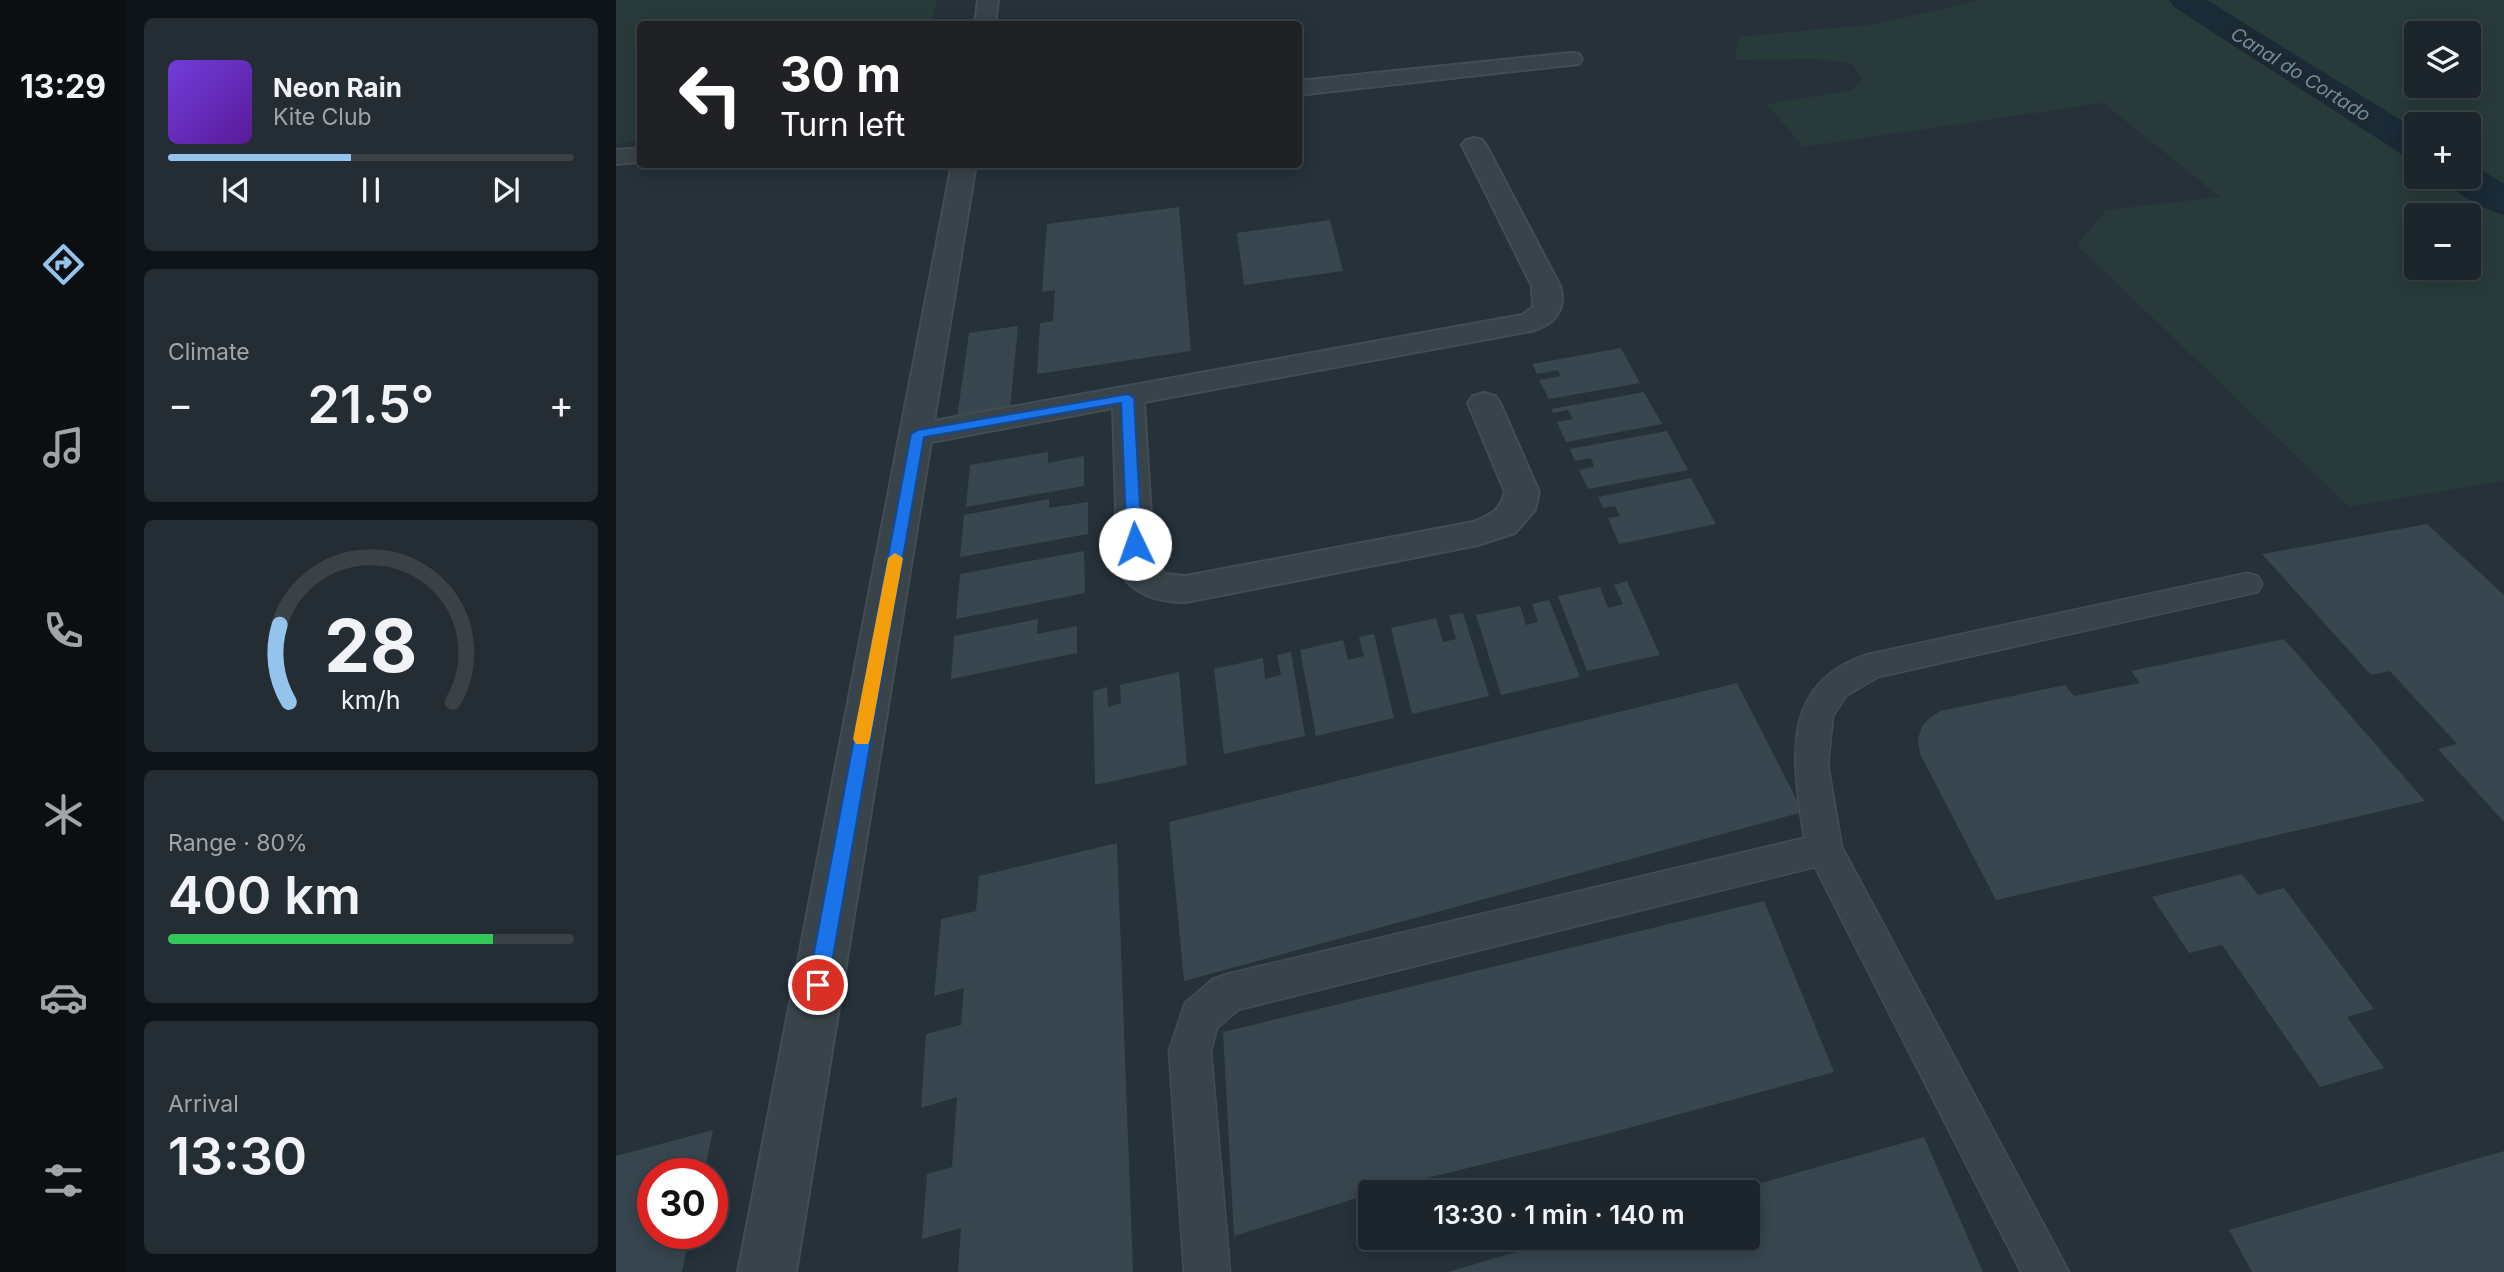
<!DOCTYPE html>
<html lang="en">
<head>
<meta charset="utf-8">
<style>
  :root { --surface:#1c252c; --page:#252d34; --text:#f1f3f6; --muted:#a0a5a9; --line:#3a4248; --accent:#94c3ec }
  body { margin:0; font-family:Inter,sans-serif; background:var(--page); color:var(--text); height:100vh; display:flex; flex-direction:column; font-size:26px; white-space:nowrap }
  * { box-sizing:border-box; margin:0 }
  p { font-size:23px; color:var(--muted) }
  .icon { flex:none; width:38px; height:38px; fill:none; stroke:currentColor; stroke-width:2; stroke-linecap:round; stroke-linejoin:round }
  .map { position:relative; flex:1; overflow:hidden }
  .details { display:flex; flex-direction:column; gap:18px; padding:18px; background:#0f1418; width:490px }
  .details>* { flex:none }
  .guide { position:absolute; left:21px; top:21px; width:665px; height:147px; border-radius:7px; box-shadow:0 4px 18px #0003,0 0 0 2px var(--line); background:#202124; color:#fff; overflow:hidden }
  .controls { position:absolute; left:1788px; top:21px; display:grid; gap:14px }
  .controls a { display:grid; place-items:center; width:77px; height:77px; border-radius:7px; background:var(--surface); box-shadow:0 4px 18px #0003,0 0 0 2px var(--line); font-size:35px }
  .speed { position:absolute; left:21px; top:1158px; display:flex; gap:14px; font-size:35px; font-weight:700; text-align:center }
  .speed>* { display:grid; place-content:center; width:91px; height:91px; border-radius:50%; background:var(--surface); box-shadow:0 4px 18px #0003,0 0 0 2px var(--line); line-height:1 }
  .speed .limit { border:10px solid #d22; background:#fff; color:#111 }
  .pin { position:absolute; display:grid; place-items:center; width:60px; height:60px; color:#fff; margin:-30px; border:4px solid #fff; border-radius:50%; box-shadow:0 2px 7px #0007 }
  .me { position:absolute; width:77px; margin:-38px; rotate:357deg; stroke-linejoin:round; filter:drop-shadow(0 0 5px #0008) }
  .turn { display:flex; align-items:center; gap:24px; height:147px; padding:0 28px; font-size:32px }
  .turn .icon { width:91px; height:91px; stroke-width:2.5 }
  .turn b { display:block; font-size:49px; line-height:60px }
  .big { font-size:52px; font-weight:600; line-height:1.1 }
  .details .tile { flex:1; display:flex; flex-direction:column; justify-content:center; gap:10px; min-width:0; padding:0 24px; border-radius:10px; background:var(--page) }
  .details .dial { align-items:center; gap:0 }
  .dial svg { height:182px; overflow:visible; fill:none; stroke:var(--line); stroke-width:7; stroke-linecap:round; text-anchor:middle }
  .dial text { fill:var(--text); stroke:none }
  .song { display:flex; align-items:center; gap:21px }
  .cover { width:84px; height:84px; border-radius:10px; background:linear-gradient(135deg,hsl(260 70% 55%),hsl(270 70% 35%)) }
  .played { height:7px; border-radius:4px; background:linear-gradient(90deg,var(--accent) 45%,var(--line) 45%) }
  .keys { display:flex; justify-content:space-around; direction:ltr }
  .heat { display:flex; justify-content:space-between; align-items:center; font-size:38px; direction:ltr }
  .charge { height:10px; border-radius:5px; background:linear-gradient(90deg,#34c759 80%,var(--line) 0) }
  .trip { position:absolute; left:742px; top:1180px; width:402px; height:70px; border-radius:7px; background:var(--surface); box-shadow:0 4px 18px #0003,0 0 0 2px var(--line); font-weight:600; line-height:70px; text-align:center }
  main { display:flex; flex:1; min-height:0 }
  .tab-bar { display:flex; flex-direction:column; width:126px; justify-content:space-around; align-items:center; background:#0b0f12; color:var(--muted) }
  .tab-bar .icon { width:49px; height:49px }
  .tab-bar .on { color:var(--accent) }
  .tab-bar b { font-size:32px; color:var(--text) }
  .map>svg:first-child { display:block }
  .green { fill:#283b3a; fill-rule:evenodd }
  .lines { fill:none; stroke-linecap:round; stroke-linejoin:round }
  .canal { fill:#1a2a37; fill-rule:evenodd }
  .building { fill:#384650 }
  .lane-casing { stroke:#424c53; stroke-width:3 }
  .street-casing { stroke:#424c53; stroke-width:4 }
  .lane { fill:#39434a; fill-rule:evenodd }
  .street { fill:#39434a; fill-rule:evenodd }
  .route { fill:#1a73e8; stroke:#114b97; stroke-width:2 }
  .slow { fill:#f59e0b }
  .labels { text-anchor:middle; stroke-width:7; stroke-linejoin:round; paint-order:stroke }
  .far-water-label { font-size:19px; font-style:italic; fill:#728da1; stroke:#1f282f }
</style>
</head>
<body>
<main>
<nav class="tab-bar">
<b>13:29</b>
<svg class="icon on" aria-label="directions" viewBox="0 0 24 24"><path d="M12 3l9 9-9 9-9-9zM9 14v-3h6M13 9l2 2-2 2"/></svg>
<svg class="icon" aria-label="music" viewBox="0 0 24 24"><path d="M9 18V5l10-2v13"/><circle cx="6" cy="18" r="3"/><circle cx="16" cy="16" r="3"/></svg>
<svg class="icon" aria-label="phone" viewBox="0 0 24 24"><path d="M5 4h4l2 5-3 2q2 4 5 5l2-3 5 2v4C11 20 4 13 5 4z"/></svg>
<svg class="icon" aria-label="climate" viewBox="0 0 24 24"><path d="M12 3v18M4 7l16 10M4 17L20 7"/></svg>
<svg class="icon" aria-label="car" viewBox="0 0 24 24"><path d="M5 17H2v-5l4-1 3-4h7l3 4 3 1v5h-3M9 17h6M6 11h13"/><circle cx="7" cy="17" r="2"/><circle cx="17" cy="17" r="2"/></svg>
<svg class="icon" aria-label="filters" viewBox="0 0 24 24"><path d="M4 7h16M4 17h16"/><circle cx="9" cy="7" r="2"/><circle cx="15" cy="17" r="2"/></svg>
</nav>
<section class="details">
<div class="tile">
<div class="song"><i class="cover"></i><div><b>Neon Rain</b><p>Kite Club</p></div></div>
<div class="played"></div>
<div class="keys"><svg class="icon" aria-label="previous" viewBox="0 0 24 24"><path d="M18 5L8 12l10 7zM5 5v14"/></svg><svg class="icon" aria-label="pause" viewBox="0 0 24 24"><path d="M8 5v14M16 5v14"/></svg><svg class="icon" aria-label="next" viewBox="0 0 24 24"><path d="M6 5l10 7-10 7zM19 5v14"/></svg></div>
</div>
<div class="tile"><p>Climate</p>
<div class="heat"><a>−</a><b class="big">21.5°</b><a>+</a></div>
</div>
<div class="tile dial"><svg viewBox="0 0 100 80">
<path d="M14 69A42 42 0 1 1 86 69"/>
<path d="M14 69A42 42 0 0 1 10 35" stroke="#94c3ec"/>
<text x="50" y="56" font-size="32" font-weight="700">28</text>
<text x="50" y="72" font-size="11">km/h</text>
</svg></div>
<div class="tile"><p>Range · 80%</p><b class="big">400 km</b><div class="charge"></div></div>
<div class="tile"><p>Arrival</p><b class="big">13:30</b></div>
</section>
<div class="map">
<svg width="1888" height="1272" viewBox="0 0 1888 1272">
  <rect width="100%" height="100%" fill="#26313a"/>
  <path class="green" d="M 0,0 L 321,0 L 315,24 L 24,24 L 24,141 L 0,144 Z
    M 1365,0 L 1888,0 L 1888,481 L 1733,507 L 1461,245 L 1490,210 L 1604,197 L 1487,103 L 1187,147 L 1151,104 L 1237,90 L 1246,79 L 1235,63 L 1199,59 L 1119,60 L 1123,37 L 1259,24 ZM 1801,33 L 1853,33 L 1853,86 L 1801,86 ZM 1801,124 L 1853,124 L 1853,177 L 1801,177 ZM 1801,215 L 1853,215 L 1853,268 L 1801,268 Z"/>
  <g class="lines">
    <path class="canal" d="M 1553,0 L 1591,0 L 1801,130 L 1801,159 L 1787,155 L 1558,7 Z
      M 1853,166 L 1862,168 L 1888,184 L 1888,215 C 1867,209 1840,195 1828,177 L 1853,177 Z"/>
  </g>
  <path class="building" d="M 563,207 L 575,351 L 421,374 L 424,323 L 437,321 L 439,290 L 426,292 L 431,224 Z
    M 714,220 L 727,271 L 628,285 L 621,233 Z
    M 402,326 L 394,410 L 341,418 L 353,333 Z
    M 1005,348 L 1024,383 L 933,399 L 923,380 L 945,376 L 942,370 L 921,374 L 916,364 Z
    M 1028,392 L 1046,424 L 950,442 L 941,422 L 957,419 L 952,410 L 937,413 L 935,409 Z
    M 1051,431 L 1072,470 L 972,489 L 963,470 L 978,467 L 975,458 L 959,461 L 954,449 Z
    M 432,452 L 432,463 L 468,456 L 468,486 L 350,507 L 354,465 Z
    M 1075,478 L 1100,524 L 1003,544 L 992,518 L 1004,516 L 999,506 L 987,508 L 982,497 Z
    M 433,499 L 433,508 L 472,502 L 472,534 L 344,557 L 348,515 Z
    M 1811,524 L 1888,595 L 1888,822 L 1822,749 L 1841,744 L 1774,671 L 1755,675 L 1646,554 Z
    M 468,551 L 469,593 L 340,619 L 344,574 Z
    M 1011,581 L 1044,655 L 971,671 L 942,596 L 984,587 L 992,608 L 1007,604 L 998,585 Z
    M 933,600 L 964,677 L 885,695 L 860,615 L 904,606 L 910,625 L 922,622 L 916,604 Z
    M 847,613 L 873,696 L 796,714 L 775,628 L 820,618 L 827,642 L 840,639 L 833,615 Z
    M 422,619 L 421,634 L 461,626 L 461,653 L 335,679 L 338,636 Z
    M 758,634 L 778,718 L 700,736 L 684,650 L 727,640 L 732,660 L 748,656 L 743,637 Z
    M 1668,639 L 1809,801 L 1380,900 L 1304,754 L 1302,739 L 1306,726 L 1314,718 L 1324,711 L 1449,685 L 1458,696 L 1524,683 L 1515,671 Z
    M 675,652 L 689,736 L 608,754 L 598,669 L 647,658 L 649,679 L 665,675 L 661,655 Z
    M 563,672 L 571,765 L 479,785 L 477,691 L 491,687 L 492,707 L 505,703 L 504,685 Z
    M 1121,683 L 1187,812 L 568,981 L 553,822 Z
    M 501,843 L 517,1272 L 342,1272 L 345,1228 L 306,1239 L 311,1174 L 336,1167 L 341,1097 L 305,1108 L 310,1034 L 345,1025 L 348,988 L 318,996 L 325,919 L 360,911 L 363,876 Z
    M 1626,874 L 1642,895 L 1668,888 L 1758,1009 L 1731,1017 L 1768,1068 L 1704,1087 L 1606,945 L 1573,953 L 1536,897 Z
    M 1148,901 L 1218,1072 L 983,1136 L 754,1192 L 754,1194 L 618,1236 L 607,1032 Z
    M 97,1130 L 88,1174 L 37,1174 L 37,1234 L 74,1234 L 66,1272 L 0,1272 L 0,1156 Z
    M 1308,1137 L 1367,1272 L 832,1272 L 951,1237 L 1132,1237 L 1132,1192 L 1117,1191 Z
    M 1888,1151 L 1888,1272 L 1636,1272 L 1613,1230 Z"/>
  <g class="lines">
    <g class="lane-casing">
      <path id="lane" d="M 1631,573 L 1642,576 L 1646,584 L 1642,592 L 1262,677 L 1230,696 L 1217,716 L 1212,765 L 1226,847 L 1453,1272 L 1405,1272 L 1199,867 L 622,1010 L 601,1028 L 595,1051 L 614,1272 L 568,1272 L 553,1051 L 569,1003 L 597,979 L 611,974 L 1188,838 C 1177,762 1161,683 1253,654 Z"/>
    </g>
    <g class="street-casing">
      <path id="street" d="M 362,0 L 382,0 L 379,24 L 359,24 Z
        M 955,53 L 963,54 L 966,59 L 963,64 L 682,95 L 682,81 Z
        M 858,138 L 866,140 L 870,145 L 944,286 C 951,310 938,325 915,331 L 528,402 L 538,566 L 550,574 L 570,576 L 857,522 C 875,515 884,511 889,492 L 852,403 L 857,396 L 868,393 L 879,396 L 884,403 L 923,492 L 919,510 L 899,533 L 862,545 L 570,602 C 541,602 517,595 502,569 L 497,408 L 315,442 L 180,1272 L 122,1272 L 336,164 L 360,164 L 318,421 L 906,315 L 917,307 L 916,286 L 846,145 L 850,140 Z
        M 24,148 L 24,162 L 0,164 L 0,150 Z"/>
    </g>
    <use href="#lane" class="lane"/>
    <use href="#street" class="street"/>
  </g>
  <path class="route" d="M 512,394 L 518,398 L 526,544 L 519,549 L 511,544 L 505,403 L 308,437 L 212,985 L 209,992 L 202,995 L 195,992 L 192,985 L 295,434 L 302,430 Z"/>
  <path class="slow" d="M 279,553 L 287,558 L 254,739 L 252,744 L 240,744 L 237,739 L 272,558 Z"/>
  <g class="labels">
    <g class="far-water-label">
      <text transform="translate(1685 74) rotate(32)" y="7">Canal do Cortado</text>
    </g>
  </g>
</svg>
<div class="controls">
<a><svg class="icon" aria-label="layers" viewBox="0 0 24 24"><path d="M12 4l9 5-9 5-9-5zM3 14l9 5 9-5"/></svg></a>
<a>+</a>
<a>−</a>
</div>
<div class="speed"><div class="limit">30</div></div>
<div class="pin" style="left:202px;top:985px;background:#d93025"><svg class="icon" aria-label="arrive" viewBox="0 0 24 24"><path d="M6 21V4h12l-3 4 3 4H6"/></svg></div>
<svg class="me" style="left:519px;top:544px" viewBox="-20 -20 40 40"><circle r="19" fill="#fff"/><path d="M0-13L10 11 0 6-10 11z" fill="#1a73e8"/></svg>
<div class="trip">13:30 · 1 min · 140 m</div>
<div class="guide">
<div class="turn"><svg class="icon" aria-label="left" viewBox="0 0 24 24"><path d="M17 20v-9H6M10 6l-5 5 5 5"/></svg><div><b>30 m</b>Turn left</div></div>
</div>
</div>
</main>
</body>
</html>
